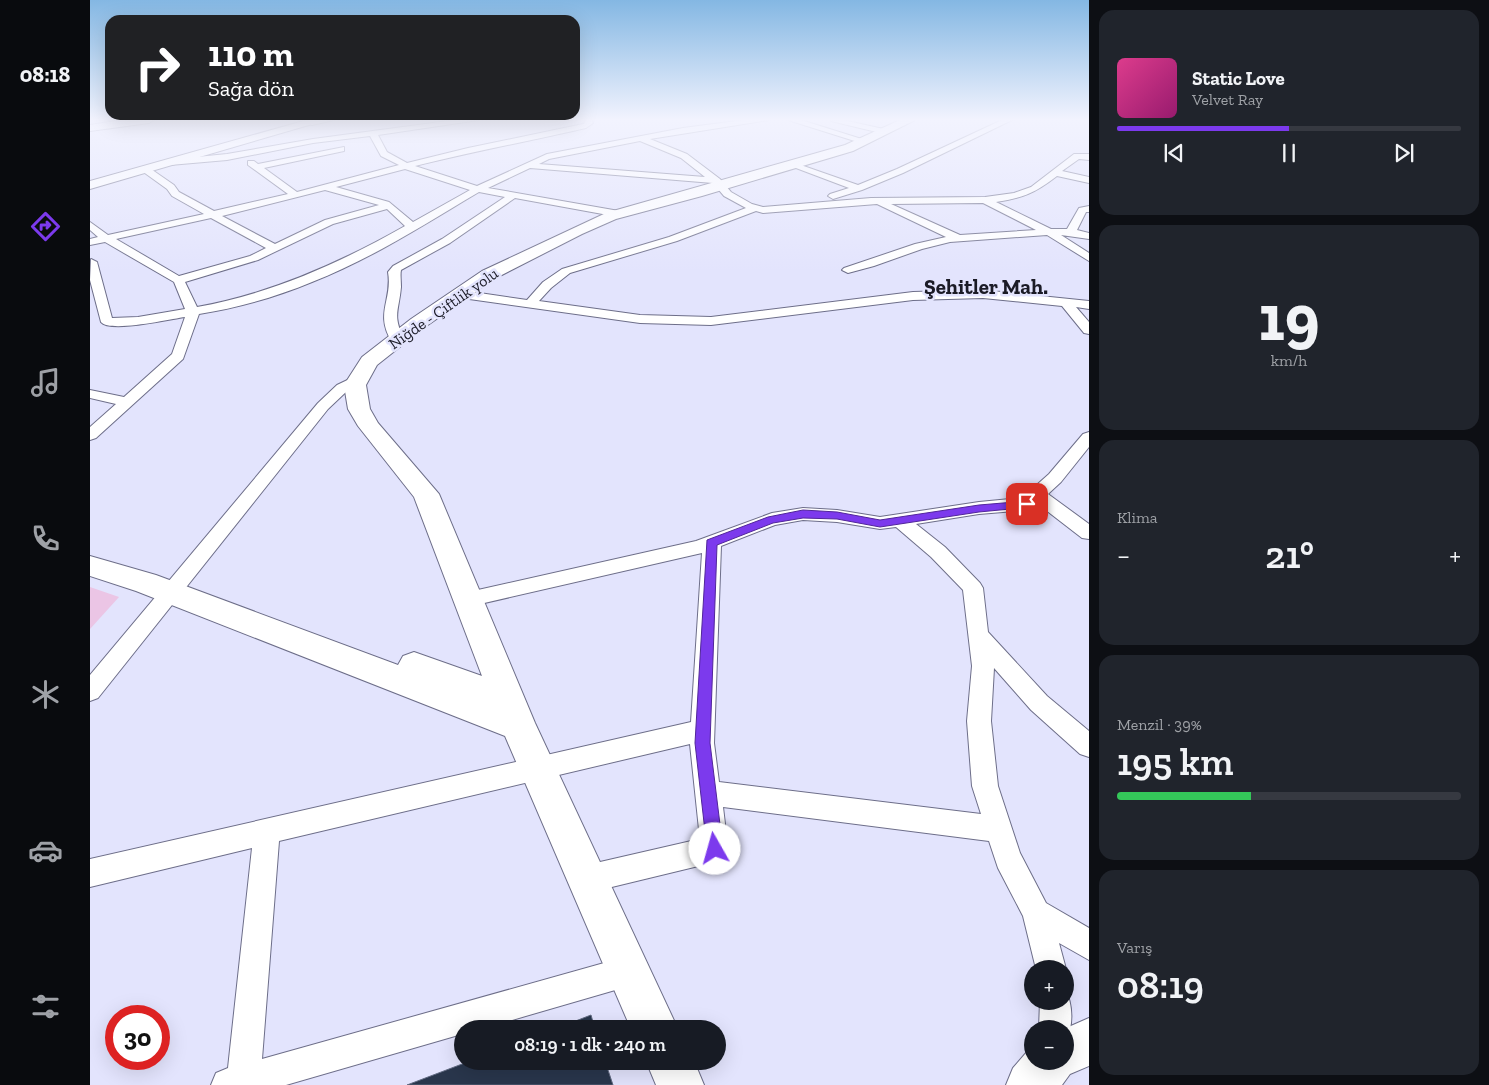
<!DOCTYPE html>
<html lang="tr">
<head>
<meta charset="utf-8">
<style>
  :root { --surface:#171b24; --page:#20242c; --text:#f1f3f6; --muted:#9ea1a6; --line:#363941; --accent:#7c3aed }
  body { margin:0; font-family:"Zilla Slab",serif; background:var(--page); color:var(--text); height:100vh; display:flex; flex-direction:column; font-size:19px; white-space:nowrap }
  * { box-sizing:border-box; margin:0 }
  p { font-size:16px; color:var(--muted) }
  .icon { flex:none; width:28px; height:28px; fill:none; stroke:currentColor; stroke-width:2; stroke-linecap:round; stroke-linejoin:round }
  .map { position:relative; flex:1; overflow:hidden }
  .details { display:flex; flex-direction:column; gap:10px; padding:10px; background:#0d0f14; width:400px }
  .details>* { flex:none }
  .top-card { position:absolute; left:15px; top:15px; width:475px; height:105px; border-radius:15px; box-shadow:0 5px 20px #0002; background:#202124; color:#fff; overflow:hidden }
  .buttons { position:absolute; left:934px; top:960px; display:grid; gap:10px }
  .buttons a { display:grid; place-items:center; width:50px; height:50px; border-radius:50%; background:var(--surface); box-shadow:0 5px 20px #0002; font-size:25px }
  .speed { position:absolute; left:15px; top:1005px; display:flex; gap:10px; font-size:25px; font-weight:700; text-align:center }
  .speed>* { display:grid; place-content:center; width:65px; height:65px; border-radius:50%; background:var(--surface); box-shadow:0 5px 20px #0002; line-height:1 }
  .speed .limit { border:8px solid #d22; background:#fff; color:#111 }
  .pin { position:absolute; display:grid; place-items:center; width:42px; height:42px; color:#fff; margin:-21px; border-radius:10px; box-shadow:0 2px 8px #0006 }
  .me { position:absolute; width:55px; margin:-28px; rotate:353deg; stroke-linejoin:round; filter:drop-shadow(0 0 4px #0008) }
  .turn { display:flex; align-items:center; gap:18px; height:105px; padding:0 20px; font-size:22px }
  .turn .icon { width:65px; height:65px; stroke-width:2.5 }
  .turn b { display:block; font-size:35px; line-height:42px }
  .big { font-size:38px; font-weight:600; line-height:1.1 }
  .details .card { flex:1; display:flex; flex-direction:column; justify-content:center; gap:8px; min-width:0; padding:0 18px; border-radius:15px; background:var(--page) }
  .details .dial { align-items:center; gap:0 }
  .dial b { font-size:65px; line-height:1 }
  .song { display:flex; align-items:center; gap:15px }
  .cover { width:60px; height:60px; border-radius:8px; background:linear-gradient(135deg,hsl(330 70% 55%),hsl(320 70% 35%)) }
  .played { height:5px; border-radius:2px; background:linear-gradient(90deg,var(--accent) 50%,var(--line) 50%) }
  .keys { display:flex; justify-content:space-around; direction:ltr }
  .heat { display:flex; justify-content:space-between; align-items:center; font-size:28px; direction:ltr }
  .charge { height:8px; border-radius:4px; background:linear-gradient(90deg,#34c759 39%,var(--line) 0) }
  .trip { position:absolute; left:364px; top:1020px; width:272px; height:50px; border-radius:25px; background:var(--surface); box-shadow:0 5px 20px #0002; font-weight:600; line-height:50px; text-align:center }
  main { display:flex; flex:1; min-height:0 }
  .dock { display:flex; flex-direction:column; width:90px; justify-content:space-around; align-items:center; background:#090b0e; color:var(--muted) }
  .dock .icon { width:35px; height:35px }
  .dock .active { color:var(--accent) }
  .dock b { font-size:22px; color:var(--text) }
  .map>svg:first-child { display:block }
  .green { fill:#ebc5e5 }
  .building { fill:#29364c; stroke:#616a81 }
  .lines { fill:none; stroke-linecap:round; stroke-linejoin:round }
  .street-casing { stroke:#6d6e89; stroke-width:2 }
  .secondary-casing { stroke:#6d6e89; stroke-width:2 }
  .street { fill:#fff; fill-rule:evenodd }
  .secondary { fill:#fff; fill-rule:evenodd }
  .route { fill:#7c3aed; stroke:#51269a }
  .labels { text-anchor:middle; stroke-width:5; stroke-linejoin:round; paint-order:stroke }
  .far-street-label { font-size:16px; fill:#1b1b26; stroke:#e3e4fd }
  .far-district-label { font-size:21px; font-weight:bold; fill:#1b1b26; stroke:#e3e4fd }
</style>
</head>
<body>
<main>
<nav class="dock">
<b>08:18</b>
<svg class="icon active" aria-label="directions" viewBox="0 0 24 24"><path d="M12 3l9 9-9 9-9-9zM9 14v-3h6M13 9l2 2-2 2"/></svg>
<svg class="icon" aria-label="music" viewBox="0 0 24 24"><path d="M9 18V5l10-2v13"/><circle cx="6" cy="18" r="3"/><circle cx="16" cy="16" r="3"/></svg>
<svg class="icon" aria-label="phone" viewBox="0 0 24 24"><path d="M5 4h4l2 5-3 2q2 4 5 5l2-3 5 2v4C11 20 4 13 5 4z"/></svg>
<svg class="icon" aria-label="climate" viewBox="0 0 24 24"><path d="M12 3v18M4 7l16 10M4 17L20 7"/></svg>
<svg class="icon" aria-label="car" viewBox="0 0 24 24"><path d="M5 17H2v-5l4-1 3-4h7l3 4 3 1v5h-3M9 17h6M6 11h13"/><circle cx="7" cy="17" r="2"/><circle cx="17" cy="17" r="2"/></svg>
<svg class="icon" aria-label="filters" viewBox="0 0 24 24"><path d="M4 7h16M4 17h16"/><circle cx="9" cy="7" r="2"/><circle cx="15" cy="17" r="2"/></svg>
</nav>
<div class="map">
<svg width="999" height="1085" viewBox="0 0 999 1085">
  <rect width="100%" height="100%" fill="#e3e4fd"/>
  <path class="green" d="M 0,587 L 29,597 L 0,629 Z"/>
  <path class="building" d="M 501,1015 L 505,1029 L 465,1029 Z
    M 380,1061 L 515,1061 L 523,1085 L 317,1085 Z"/>
  <g class="lines">
    <g class="street-casing">
      <path id="street" d="M 224,120 L 244,120 L 222,125 L 218,123 Z
        M 365,120 L 389,120 L 288,135 L 297,152 L 317,163 L 378,148 L 493,124 L 495,123 L 494,120 L 501,120 L 503,123 L 496,128 C 439,141 382,152 325,166 L 387,186 L 457,154 L 593,128 L 654,120 L 679,120 L 560,139 L 597,154 L 630,179 L 641,192 L 662,204 L 673,207 L 781,198 L 895,197 L 924,193 L 941,187 L 984,154 L 999,154 L 999,160 L 989,159 L 972,171 L 999,177 L 999,183 L 967,176 C 945,193 933,198 906,202 L 961,229 L 977,229 L 989,208 L 999,206 L 999,212 L 996,212 L 987,230 L 999,233 L 999,239 L 971,235 L 999,253 L 999,261 L 957,235 L 860,242 L 832,249 L 784,266 L 758,273 L 752,270 L 754,268 L 825,244 L 856,237 L 787,204 L 673,213 L 666,211 L 587,241 L 480,273 L 461,288 L 449,301 L 550,315 L 621,317 L 823,292 L 893,290 L 999,301 L 999,309 L 986,307 L 999,322 L 999,334 L 994,333 L 972,306 L 893,298 L 823,300 L 621,325 L 550,323 L 365,297 L 363,294 L 369,290 L 437,300 L 453,282 L 472,269 L 579,237 L 656,208 L 634,196 L 623,183 L 440,168 L 398,188 L 529,211 L 534,214 L 529,217 L 425,198 L 360,243 L 311,270 C 310,275 311,281 311,287 C 309,311 302,315 314,339 L 307,343 L 302,342 C 284,313 303,300 298,272 L 303,266 L 352,239 L 415,197 L 389,192 C 335,224 281,259 222,282 C 186,297 147,308 109,314 L 93,359 L 6,438 L 0,440 L 0,427 L 26,404 L 0,398 L 0,390 L 34,397 L 82,354 L 95,317 C 80,319 20,333 11,322 L 0,280 L 1,259 L 7,262 L 22,318 L 48,317 L 95,309 L 84,282 L 15,242 L 0,245 L 0,239 L 8,237 L 0,230 L 0,222 L 18,235 L 114,214 L 82,196 L 77,189 L 52,171 L 52,167 L 58,167 L 84,185 L 89,192 L 124,211 L 198,194 L 158,165 L 158,161 L 164,161 L 168,164 L 254,147 L 254,151 L 174,168 L 207,192 L 309,165 L 291,156 L 280,136 L 223,143 L 137,160 L 80,165 L 76,162 L 77,160 L 137,154 L 223,139 ZM 550,141 L 591,158 L 615,177 L 449,164 L 459,159 ZM 315,169 L 380,190 L 323,222 L 299,202 L 246,187 ZM 235,190 L 289,205 L 235,220 L 185,244 L 132,216 ZM 893,203 L 946,230 L 870,235 L 801,204 ZM 297,209 L 315,226 C 250,263 181,294 107,307 L 95,282 L 168,260 L 243,224 ZM 121,218 L 176,248 L 160,256 L 89,276 L 26,239 Z
        M 698,120 L 711,120 L 778,141 L 771,143 Z
        M 753,120 L 798,130 L 799,132 L 795,134 L 741,121 Z
        M 912,120 L 922,120 L 813,173 L 772,190 L 743,199 L 738,196 L 740,194 L 759,188 L 698,165 L 705,163 L 768,185 L 807,169 Z
        M 268,375 L 273,376 L 275,379 L 257,391 L 238,409 L 8,698 L 0,701 L 0,675 L 228,403 L 247,385 Z
        M 999,432 L 999,447 L 971,482 L 958,494 L 999,524 L 999,539 L 992,538 L 948,504 L 943,508 L 937,510 L 889,514 L 826,524 L 855,547 L 890,583 L 893,588 L 898,632 L 957,696 L 999,731 L 999,757 L 990,754 L 941,710 L 904,668 L 901,721 L 908,786 L 930,853 L 956,903 L 999,928 L 999,960 L 969,943 L 976,969 L 975,972 L 975,969 L 946,969 L 933,916 L 908,868 L 899,841 L 633,807 L 638,849 L 635,859 L 625,862 L 497,893 L 487,889 L 483,879 L 487,869 L 497,865 L 610,839 L 600,744 L 189,841 L 172,1059 L 539,956 L 550,960 L 554,971 L 550,982 L 539,986 L 391,1029 L 372,1029 L 372,1034 L 196,1085 L 121,1085 L 126,1073 L 138,1068 L 162,848 L 0,887 L 0,859 L 601,722 L 612,553 L 377,607 L 370,604 L 367,599 L 370,594 L 606,541 L 682,513 L 713,508 L 747,510 L 790,517 L 889,502 L 932,498 L 959,474 L 993,434 ZM 713,520 L 747,522 L 790,529 L 806,527 L 841,557 L 873,590 L 882,666 L 877,721 L 882,786 L 891,814 L 629,782 L 624,743 L 631,546 L 685,525 Z
        M 975,990 C 983,1003 984,1028 975,1041 L 975,1029 L 949,1029 L 950,1001 L 975,1001 Z"/>
    </g>
    <g class="secondary-casing">
      <path id="secondary" d="M 31,120 L 64,120 L 59,123 L 0,131 L 0,125 Z
        M 217,120 L 236,120 L 0,189 L 0,181 Z
        M 810,120 L 825,120 L 763,151 L 612,196 L 526,219 L 492,234 L 404,279 L 335,327 L 287,365 L 276,385 L 280,409 L 288,423 L 349,494 L 445,723 L 588,1029 L 541,1029 L 415,736 L 46,591 L 0,576 L 0,556 L 66,575 L 308,665 L 313,656 L 324,652 L 392,676 L 324,497 L 268,426 L 258,409 L 254,385 L 272,357 L 321,319 L 392,271 L 516,213 L 755,145 Z
        M 999,1018 L 999,1066 L 980,1074 L 972,1085 L 916,1085 L 923,1068 L 942,1046 L 942,1061 L 975,1061 L 974,1029 Z
        M 556,1061 L 604,1061 L 614,1085 L 566,1085 Z"/>
    </g>
    <use href="#street" class="street"/>
    <use href="#secondary" class="secondary"/>
  </g>
  <linearGradient id="sky" x2="0" y2="1"><stop stop-color="#84b7e3"/><stop offset="0.44" stop-color="#f2f3fe"/><stop offset="1" stop-color="#f2f3fe" stop-opacity="0"/></linearGradient>
  <rect width="999" height="272" fill="url(#sky)"/>
  <path class="route" d="M 937,501 L 943,504 L 941,507 L 889,512 L 790,527 L 747,519 L 713,518 L 683,523 L 627,545 L 620,743 L 633,849 L 631,855 L 625,857 L 619,855 L 617,849 L 605,743 L 617,540 L 678,517 L 713,510 L 747,512 L 790,520 L 889,505 Z"/>
  <g class="labels">
    <g class="far-street-label">
      <text transform="translate(353 308) rotate(-35)" y="6">Niğde - Çiftlik yolu</text>
    </g>
    <g class="far-district-label">
      <text x="896" y="294">Şehitler Mah.</text>
    </g>
  </g>
</svg>
<div class="buttons">
<a>+</a>
<a>−</a>
</div>
<div class="speed"><div class="limit">30</div></div>
<div class="pin" style="left:937px;top:504px;background:#d93025"><svg class="icon" aria-label="arrive" viewBox="0 0 24 24"><path d="M6 21V4h12l-3 4 3 4H6"/></svg></div>
<svg class="me" style="left:625px;top:849px" viewBox="-20 -20 40 40"><circle r="19" fill="#fff"/><path d="M0-13L10 11 0 6-10 11z" fill="#7c3aed"/></svg>
<div class="trip">08:19 · 1 dk · 240 m</div>
<div class="top-card">
<div class="turn"><svg class="icon" aria-label="right" viewBox="0 0 24 24"><path d="M7 20v-9h11M14 6l5 5-5 5"/></svg><div><b>110 m</b>Sağa dön</div></div>
</div>
</div>
<section class="details">
<div class="card">
<div class="song"><i class="cover"></i><div><b>Static Love</b><p>Velvet Ray</p></div></div>
<div class="played"></div>
<div class="keys"><svg class="icon" aria-label="previous" viewBox="0 0 24 24"><path d="M18 5L8 12l10 7zM5 5v14"/></svg><svg class="icon" aria-label="pause" viewBox="0 0 24 24"><path d="M8 5v14M16 5v14"/></svg><svg class="icon" aria-label="next" viewBox="0 0 24 24"><path d="M6 5l10 7-10 7zM19 5v14"/></svg></div>
</div>
<div class="card dial"><b>19</b><p>km/h</p></div>
<div class="card"><p>Klima</p>
<div class="heat"><a>−</a><b class="big">21°</b><a>+</a></div>
</div>
<div class="card"><p>Menzil · 39%</p><b class="big">195 km</b><div class="charge"></div></div>
<div class="card"><p>Varış</p><b class="big">08:19</b></div>
</section>
</main>
</body>
</html>
